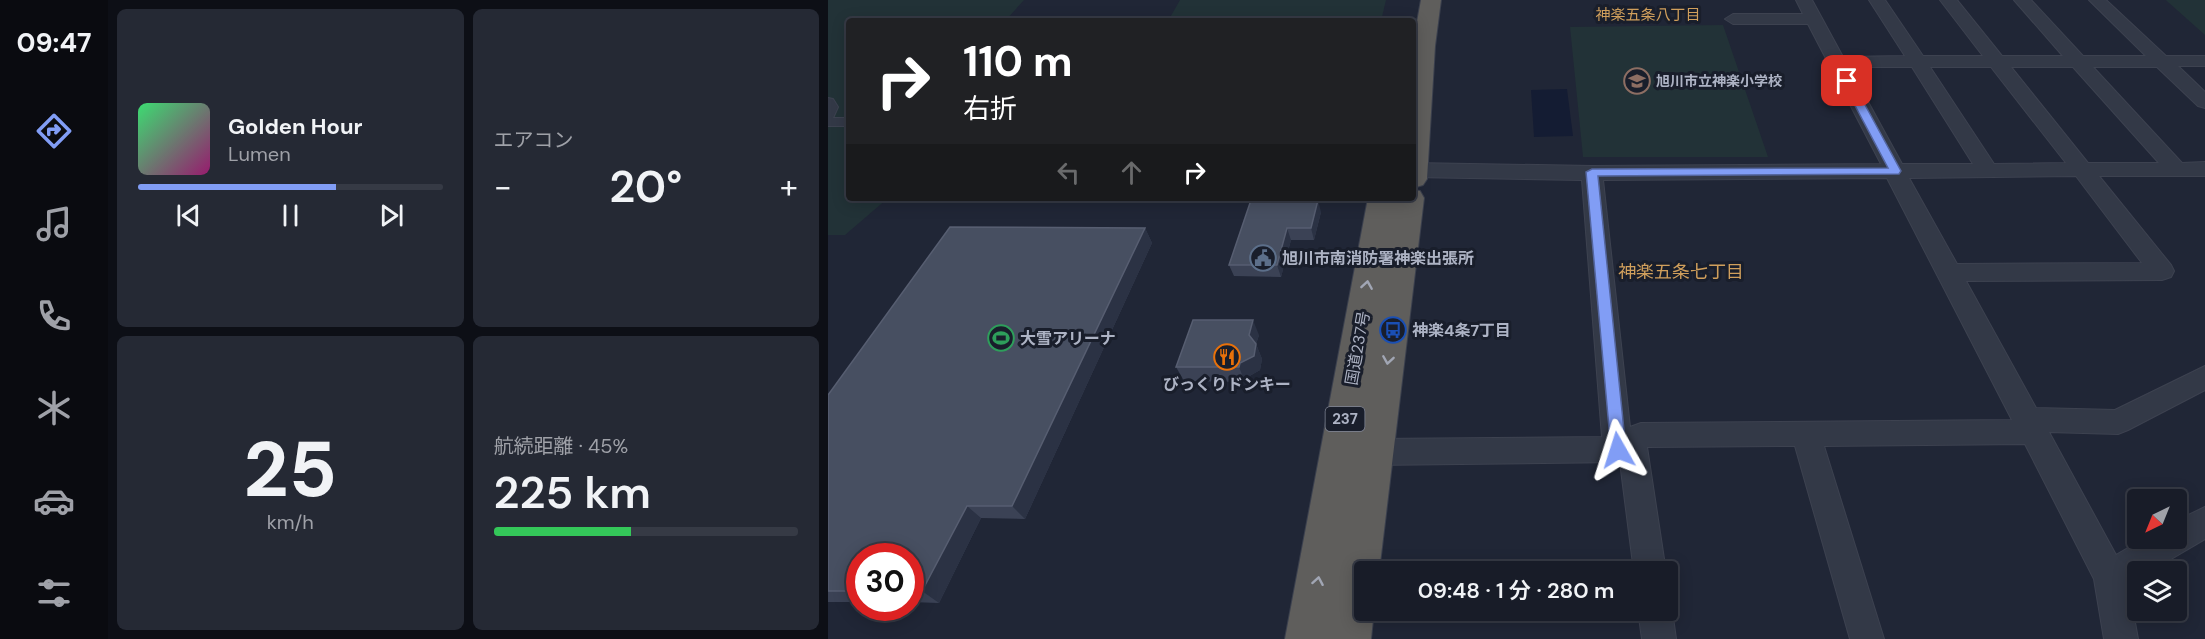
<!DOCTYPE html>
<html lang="ja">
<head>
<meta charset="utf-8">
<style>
  :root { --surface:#181c28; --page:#252934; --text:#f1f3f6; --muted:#9fa1a8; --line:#363a45; --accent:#819df5 }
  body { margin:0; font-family:"DM Sans","Noto Sans JP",sans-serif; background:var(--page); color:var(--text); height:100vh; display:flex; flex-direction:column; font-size:22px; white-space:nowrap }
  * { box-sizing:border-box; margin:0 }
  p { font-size:20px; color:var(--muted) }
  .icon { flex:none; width:33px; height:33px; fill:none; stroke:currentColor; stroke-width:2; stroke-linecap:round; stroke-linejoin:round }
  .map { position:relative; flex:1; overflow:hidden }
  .sheet { display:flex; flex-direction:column; gap:9px; padding:9px; background:#0d0f16; width:720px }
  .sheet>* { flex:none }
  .guide { position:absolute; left:18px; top:18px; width:570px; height:183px; border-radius:6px; box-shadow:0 3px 15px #0003,0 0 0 2px var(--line); background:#202124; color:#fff; overflow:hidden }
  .needle { width:39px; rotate:223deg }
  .fabs { position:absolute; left:1299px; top:489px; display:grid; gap:12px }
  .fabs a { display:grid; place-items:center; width:60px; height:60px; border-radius:6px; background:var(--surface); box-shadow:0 3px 15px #0003,0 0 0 2px var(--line); font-size:30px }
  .speed { position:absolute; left:18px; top:543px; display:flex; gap:12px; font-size:30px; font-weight:700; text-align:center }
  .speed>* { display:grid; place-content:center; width:78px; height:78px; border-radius:50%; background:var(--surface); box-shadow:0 3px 15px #0003,0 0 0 2px var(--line); line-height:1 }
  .speed .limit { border:9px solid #d22; background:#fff; color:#111 }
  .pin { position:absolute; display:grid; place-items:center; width:51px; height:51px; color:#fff; margin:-26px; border-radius:12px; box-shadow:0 3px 9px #0006 }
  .me { position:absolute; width:66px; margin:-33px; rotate:354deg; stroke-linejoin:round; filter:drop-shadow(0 0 4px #0008) }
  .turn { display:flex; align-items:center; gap:21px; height:126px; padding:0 18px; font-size:27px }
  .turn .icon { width:78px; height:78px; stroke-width:2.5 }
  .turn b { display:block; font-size:42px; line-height:51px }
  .lanes { display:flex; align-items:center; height:57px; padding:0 18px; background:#0003; justify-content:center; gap:30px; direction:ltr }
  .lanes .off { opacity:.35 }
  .big { font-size:45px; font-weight:600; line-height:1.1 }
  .sheet .widget { flex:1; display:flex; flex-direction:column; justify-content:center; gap:9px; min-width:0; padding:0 21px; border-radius:9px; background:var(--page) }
  .sheet .dial { align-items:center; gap:0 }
  .dial b { font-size:78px; line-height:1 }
  .song { display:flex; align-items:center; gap:18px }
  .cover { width:72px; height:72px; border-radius:9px; background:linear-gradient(135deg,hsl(140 70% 55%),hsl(320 70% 35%)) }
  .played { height:6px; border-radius:3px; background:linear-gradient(90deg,var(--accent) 65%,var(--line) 65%) }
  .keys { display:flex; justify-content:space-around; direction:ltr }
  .heat { display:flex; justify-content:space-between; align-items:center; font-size:33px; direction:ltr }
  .charge { height:9px; border-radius:4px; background:linear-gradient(90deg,#34c759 45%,var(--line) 0) }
  .sheet .tiles { flex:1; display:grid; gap:9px; grid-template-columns:repeat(2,1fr) }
  .trip { position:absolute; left:526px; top:561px; width:324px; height:60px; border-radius:6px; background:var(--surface); box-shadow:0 3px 15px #0003,0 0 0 2px var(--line); font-weight:600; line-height:60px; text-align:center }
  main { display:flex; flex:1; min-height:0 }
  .dock { display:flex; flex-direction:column; width:108px; justify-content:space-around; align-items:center; background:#0a0b10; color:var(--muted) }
  .dock .icon { width:42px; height:42px }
  .dock .on { color:var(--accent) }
  .dock b { font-size:27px; color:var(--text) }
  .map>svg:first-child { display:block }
  .green { fill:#223237 }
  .water { fill:#141c33 }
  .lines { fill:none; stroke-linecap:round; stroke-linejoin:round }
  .pedestrian-casing { stroke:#3d4250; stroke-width:2 }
  .minor-casing { stroke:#3d4250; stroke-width:2 }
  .trunk-casing { stroke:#3b404e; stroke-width:2 }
  .pedestrian { fill:#333947; fill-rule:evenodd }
  .minor { fill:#333947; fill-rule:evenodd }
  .trunk { fill:#5f5e5c; fill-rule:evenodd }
  .wall { fill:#3b4255 }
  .shaded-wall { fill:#2b3244 }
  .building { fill:#474f61; stroke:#575e71; stroke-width:1.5 }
  .oneway { stroke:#a1a6b4 }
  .route { fill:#819df5; stroke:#54669f; stroke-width:1.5 }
  .labels { text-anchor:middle; stroke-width:6; stroke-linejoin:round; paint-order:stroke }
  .far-poi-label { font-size:14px; font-weight:bold; fill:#adb3c4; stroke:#191e2b; text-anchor:start }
  .far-neighbourhood-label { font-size:15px; fill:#d09f5c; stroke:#191e2b }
  .shield { fill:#191e2b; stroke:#818696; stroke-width:1.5 }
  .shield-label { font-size:15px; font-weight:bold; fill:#adb3c4 }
  .poi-label { font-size:16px; font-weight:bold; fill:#adb3c4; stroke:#191e2b; text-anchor:start }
  .street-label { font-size:16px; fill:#adb3c4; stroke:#191e2b }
  .neighbourhood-label { font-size:18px; fill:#d09f5c; stroke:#191e2b }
</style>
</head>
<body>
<main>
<nav class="dock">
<b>09:47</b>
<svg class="icon on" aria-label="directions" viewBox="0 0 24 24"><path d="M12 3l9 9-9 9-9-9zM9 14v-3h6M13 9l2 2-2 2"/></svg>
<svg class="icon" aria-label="music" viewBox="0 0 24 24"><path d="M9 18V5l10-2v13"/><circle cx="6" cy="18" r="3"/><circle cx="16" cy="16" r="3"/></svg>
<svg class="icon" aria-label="phone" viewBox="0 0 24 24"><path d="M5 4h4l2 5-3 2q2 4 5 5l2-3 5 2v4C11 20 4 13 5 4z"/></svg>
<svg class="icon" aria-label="climate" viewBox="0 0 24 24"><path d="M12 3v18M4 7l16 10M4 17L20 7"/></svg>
<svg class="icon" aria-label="car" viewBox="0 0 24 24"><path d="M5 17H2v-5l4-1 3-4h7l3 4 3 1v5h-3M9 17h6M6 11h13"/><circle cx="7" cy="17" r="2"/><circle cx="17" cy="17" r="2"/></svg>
<svg class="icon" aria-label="filters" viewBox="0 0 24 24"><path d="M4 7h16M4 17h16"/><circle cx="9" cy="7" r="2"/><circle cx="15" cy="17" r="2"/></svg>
</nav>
<section class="sheet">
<div class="tiles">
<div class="widget">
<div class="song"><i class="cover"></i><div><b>Golden Hour</b><p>Lumen</p></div></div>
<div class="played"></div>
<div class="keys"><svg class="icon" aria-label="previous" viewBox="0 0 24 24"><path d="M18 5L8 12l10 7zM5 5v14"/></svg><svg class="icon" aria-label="pause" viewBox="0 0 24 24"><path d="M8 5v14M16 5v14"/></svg><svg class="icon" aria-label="next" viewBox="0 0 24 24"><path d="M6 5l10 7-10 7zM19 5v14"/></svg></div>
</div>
<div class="widget"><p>エアコン</p>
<div class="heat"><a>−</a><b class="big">20°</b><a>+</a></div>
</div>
<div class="widget dial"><b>25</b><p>km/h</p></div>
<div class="widget"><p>航続距離 · 45%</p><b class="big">225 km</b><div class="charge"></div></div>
</div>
</section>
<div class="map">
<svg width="1377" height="639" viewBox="0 0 1377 639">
  <rect width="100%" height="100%" fill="#202636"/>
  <path class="green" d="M 0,0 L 196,0 L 177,21 L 21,21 L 21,198 L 60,198 L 17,235 L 0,235 Z
    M 352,0 L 558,0 L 553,21 L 340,21 Z
    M 1338,0 L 1377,0 L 1377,35 L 1340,2 Z
    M 895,25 L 940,157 L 755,157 L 742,27 Z"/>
  <path class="water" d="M 739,89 L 745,136 L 706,137 L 703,90 Z"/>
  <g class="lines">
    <g class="pedestrian-casing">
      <path id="pedestrian" d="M 0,98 L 5,99 L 10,107 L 5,118 L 21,118 L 21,126 L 0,126 Z"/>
    </g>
    <g class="minor-casing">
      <path id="minor" d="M 968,0 L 984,0 L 1015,57 L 1077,56 L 1041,0 L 1057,0 L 1095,56 L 1155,56 L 1112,0 L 1129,0 L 1174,56 L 1235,56 L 1186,0 L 1203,0 L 1255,56 L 1318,56 L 1261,0 L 1278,0 L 1338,56 L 1377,56 L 1377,66 L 1350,66 L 1377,92 L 1377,108 L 1370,106 L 1329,67 L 1265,67 L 1354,163 L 1377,162 L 1377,176 L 1271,176 L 1343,265 L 1346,271 L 1343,277 L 1334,280 L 1138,281 L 1208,408 L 1287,410 L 1377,366 L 1377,390 L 1300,430 L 1290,434 L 1221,432 L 1288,555 L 1317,538 L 1348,538 L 1348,521 L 1377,507 L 1377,539 L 1321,572 L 1310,572 L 1310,578 L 1300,584 L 1310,639 L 1276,639 L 1266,579 L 1197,444 L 996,446 L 1056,639 L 1022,639 L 967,446 L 819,447 L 838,572 L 806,572 L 792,462 L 545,465 L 535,461 L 530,452 L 535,443 L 545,439 L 774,437 L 754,180 L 585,177 L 585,163 L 764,166 L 1053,164 L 980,24 L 905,24 L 897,19 L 905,14 L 975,14 ZM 1021,67 L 1084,67 L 1145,164 L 1074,164 ZM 1102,67 L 1163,67 L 1238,163 L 1166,164 ZM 1183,67 L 1245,67 L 1331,163 L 1260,163 ZM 1248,176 L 1314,263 L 1129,264 L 1081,178 ZM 1059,178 L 1184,420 L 813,423 L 802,427 L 775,180 Z
        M 840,600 L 844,610 L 848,639 L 814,639 L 810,610 L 840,610 Z"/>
    </g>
    <g class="trunk-casing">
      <path id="trunk" d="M 593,0 L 613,0 L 607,46 L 599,179 L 595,185 L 585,188 L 585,44 Z
        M 585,190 L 592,191 L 596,198 L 551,572 L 537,572 L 537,610 L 546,610 L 543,639 L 457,639 L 540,198 L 585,198 Z"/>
    </g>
    <use href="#pedestrian" class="pedestrian"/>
    <use href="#minor" class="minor"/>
    <use href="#trunk" class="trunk"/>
  </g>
  <path class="wall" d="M 423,200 L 493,212 L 486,240 L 463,240 L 453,277 L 406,276 L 401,265 Z
    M 317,228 L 324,243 L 197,519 L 153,518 L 111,603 L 82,602 L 82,556 L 32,556 L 32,602 L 0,602 L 0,395 Z
    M 431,335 L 428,344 L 434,359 L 432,370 L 418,378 L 417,382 L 356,381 L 348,367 Z"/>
  <path class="shaded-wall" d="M 490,200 L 493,212 L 486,240 L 483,228 Z
    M 317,228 L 324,243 L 197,519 L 184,506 Z
    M 459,228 L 463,240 L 453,277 L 449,265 Z
    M 425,320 L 431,335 L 428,344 L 434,359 L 432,370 L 418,378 L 417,382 L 411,367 Z
    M 139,506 L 153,518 L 111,603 L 94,591 Z"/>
  <path class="building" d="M 423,200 L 490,200 L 483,228 L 459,228 L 449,265 L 401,265 Z
    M 122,227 L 317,228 L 184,506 L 139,506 L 94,591 L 82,591 L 82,556 L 32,556 L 32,591 L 0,591 L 0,395 Z
    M 365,320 L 425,320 L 421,335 L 428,344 L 426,356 L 412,363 L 411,367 L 348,367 Z"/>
  <defs><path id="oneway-chevron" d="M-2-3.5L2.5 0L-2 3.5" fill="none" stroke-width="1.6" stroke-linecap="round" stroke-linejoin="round" transform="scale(1.5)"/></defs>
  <g class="oneway">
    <use href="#oneway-chevron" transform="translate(539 285) rotate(-81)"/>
    <use href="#oneway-chevron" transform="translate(560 360) rotate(99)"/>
    <use href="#oneway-chevron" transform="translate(490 581) rotate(-80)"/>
  </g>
  <path class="route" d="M 1016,78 L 1024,81 L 1073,171 L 1071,174 L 770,176 L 798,450 L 796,455 L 790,457 L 785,455 L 783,450 L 758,172 L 764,169 L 1060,168 L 1014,81 Z"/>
  <defs>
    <g id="school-ring" transform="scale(1.35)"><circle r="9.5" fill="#191e2b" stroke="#8d6e63" stroke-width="1.5"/><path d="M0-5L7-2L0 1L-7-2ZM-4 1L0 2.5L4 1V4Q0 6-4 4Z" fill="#8d6e63"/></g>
    <g id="civic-ring" transform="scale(1.35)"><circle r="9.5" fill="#191e2b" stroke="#5c6f8a" stroke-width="1.5"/><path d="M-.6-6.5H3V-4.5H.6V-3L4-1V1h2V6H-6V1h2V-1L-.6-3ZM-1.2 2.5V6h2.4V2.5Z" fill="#5c6f8a"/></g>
    <g id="bus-ring" transform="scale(1.35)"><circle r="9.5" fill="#191e2b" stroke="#1a4fb4" stroke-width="1.5"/><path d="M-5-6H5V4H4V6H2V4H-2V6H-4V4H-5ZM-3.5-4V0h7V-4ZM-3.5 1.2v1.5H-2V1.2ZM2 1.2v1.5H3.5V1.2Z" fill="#1a4fb4"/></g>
    <g id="stadium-ring" transform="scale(1.35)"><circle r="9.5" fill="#191e2b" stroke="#2e9e5b" stroke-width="1.5"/><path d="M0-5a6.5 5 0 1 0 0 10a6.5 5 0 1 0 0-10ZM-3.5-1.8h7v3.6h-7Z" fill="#2e9e5b"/></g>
    <g id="restaurant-ring" transform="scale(1.35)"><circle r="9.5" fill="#191e2b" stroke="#e8710a" stroke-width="1.5"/><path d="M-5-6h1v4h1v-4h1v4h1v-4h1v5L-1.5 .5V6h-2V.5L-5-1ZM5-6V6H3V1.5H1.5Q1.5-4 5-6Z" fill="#e8710a"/></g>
  </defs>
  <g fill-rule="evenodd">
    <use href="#school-ring" x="809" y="81"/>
    <use href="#civic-ring" x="435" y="258"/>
    <use href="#bus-ring" x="565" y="330"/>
    <use href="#stadium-ring" x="173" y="338"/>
    <use href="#restaurant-ring" x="399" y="357"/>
  </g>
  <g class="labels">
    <g class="far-poi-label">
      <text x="828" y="86">旭川市立神楽小学校</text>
    </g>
    <g class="far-neighbourhood-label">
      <text x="820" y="20">神楽五条八丁目</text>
    </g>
    <rect class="shield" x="497.5" y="407" width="39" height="24" rx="4.5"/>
    <g class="shield-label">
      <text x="517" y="424">237</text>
    </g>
    <g class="poi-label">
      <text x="454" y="264">旭川市南消防署神楽出張所</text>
      <text x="584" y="336">神楽4条7丁目</text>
      <text x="192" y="344">大雪アリーナ</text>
      <text x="399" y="390" text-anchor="middle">びっくりドンキー</text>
    </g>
    <g class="street-label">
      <text transform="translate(529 348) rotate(-80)" y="6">国道237号</text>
    </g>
    <g class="neighbourhood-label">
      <text x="853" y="278">神楽五条七丁目</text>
    </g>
  </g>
</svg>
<div class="fabs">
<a><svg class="needle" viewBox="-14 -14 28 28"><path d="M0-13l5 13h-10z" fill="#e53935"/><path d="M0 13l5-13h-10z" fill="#9fa1a8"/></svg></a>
<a><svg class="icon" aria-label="layers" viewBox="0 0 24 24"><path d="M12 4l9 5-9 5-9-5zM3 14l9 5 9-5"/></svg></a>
</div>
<div class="speed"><div class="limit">30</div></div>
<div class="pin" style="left:1019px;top:81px;background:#d93025"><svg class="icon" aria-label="arrive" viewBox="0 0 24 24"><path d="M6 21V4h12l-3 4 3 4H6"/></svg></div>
<svg class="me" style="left:790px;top:450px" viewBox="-20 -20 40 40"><path d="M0-17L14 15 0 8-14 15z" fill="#819df5" stroke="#fff" stroke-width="4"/></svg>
<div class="trip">09:48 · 1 分 · 280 m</div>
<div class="guide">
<div class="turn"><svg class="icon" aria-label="right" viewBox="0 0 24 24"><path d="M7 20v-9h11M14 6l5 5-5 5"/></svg><div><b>110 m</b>右折</div></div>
<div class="lanes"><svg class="icon off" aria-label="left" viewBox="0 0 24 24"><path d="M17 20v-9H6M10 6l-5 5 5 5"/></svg><svg class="icon off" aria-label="ahead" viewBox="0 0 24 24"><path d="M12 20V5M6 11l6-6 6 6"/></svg><svg class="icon" aria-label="right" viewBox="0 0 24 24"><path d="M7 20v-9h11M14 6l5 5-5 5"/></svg></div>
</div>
</div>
</main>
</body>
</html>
